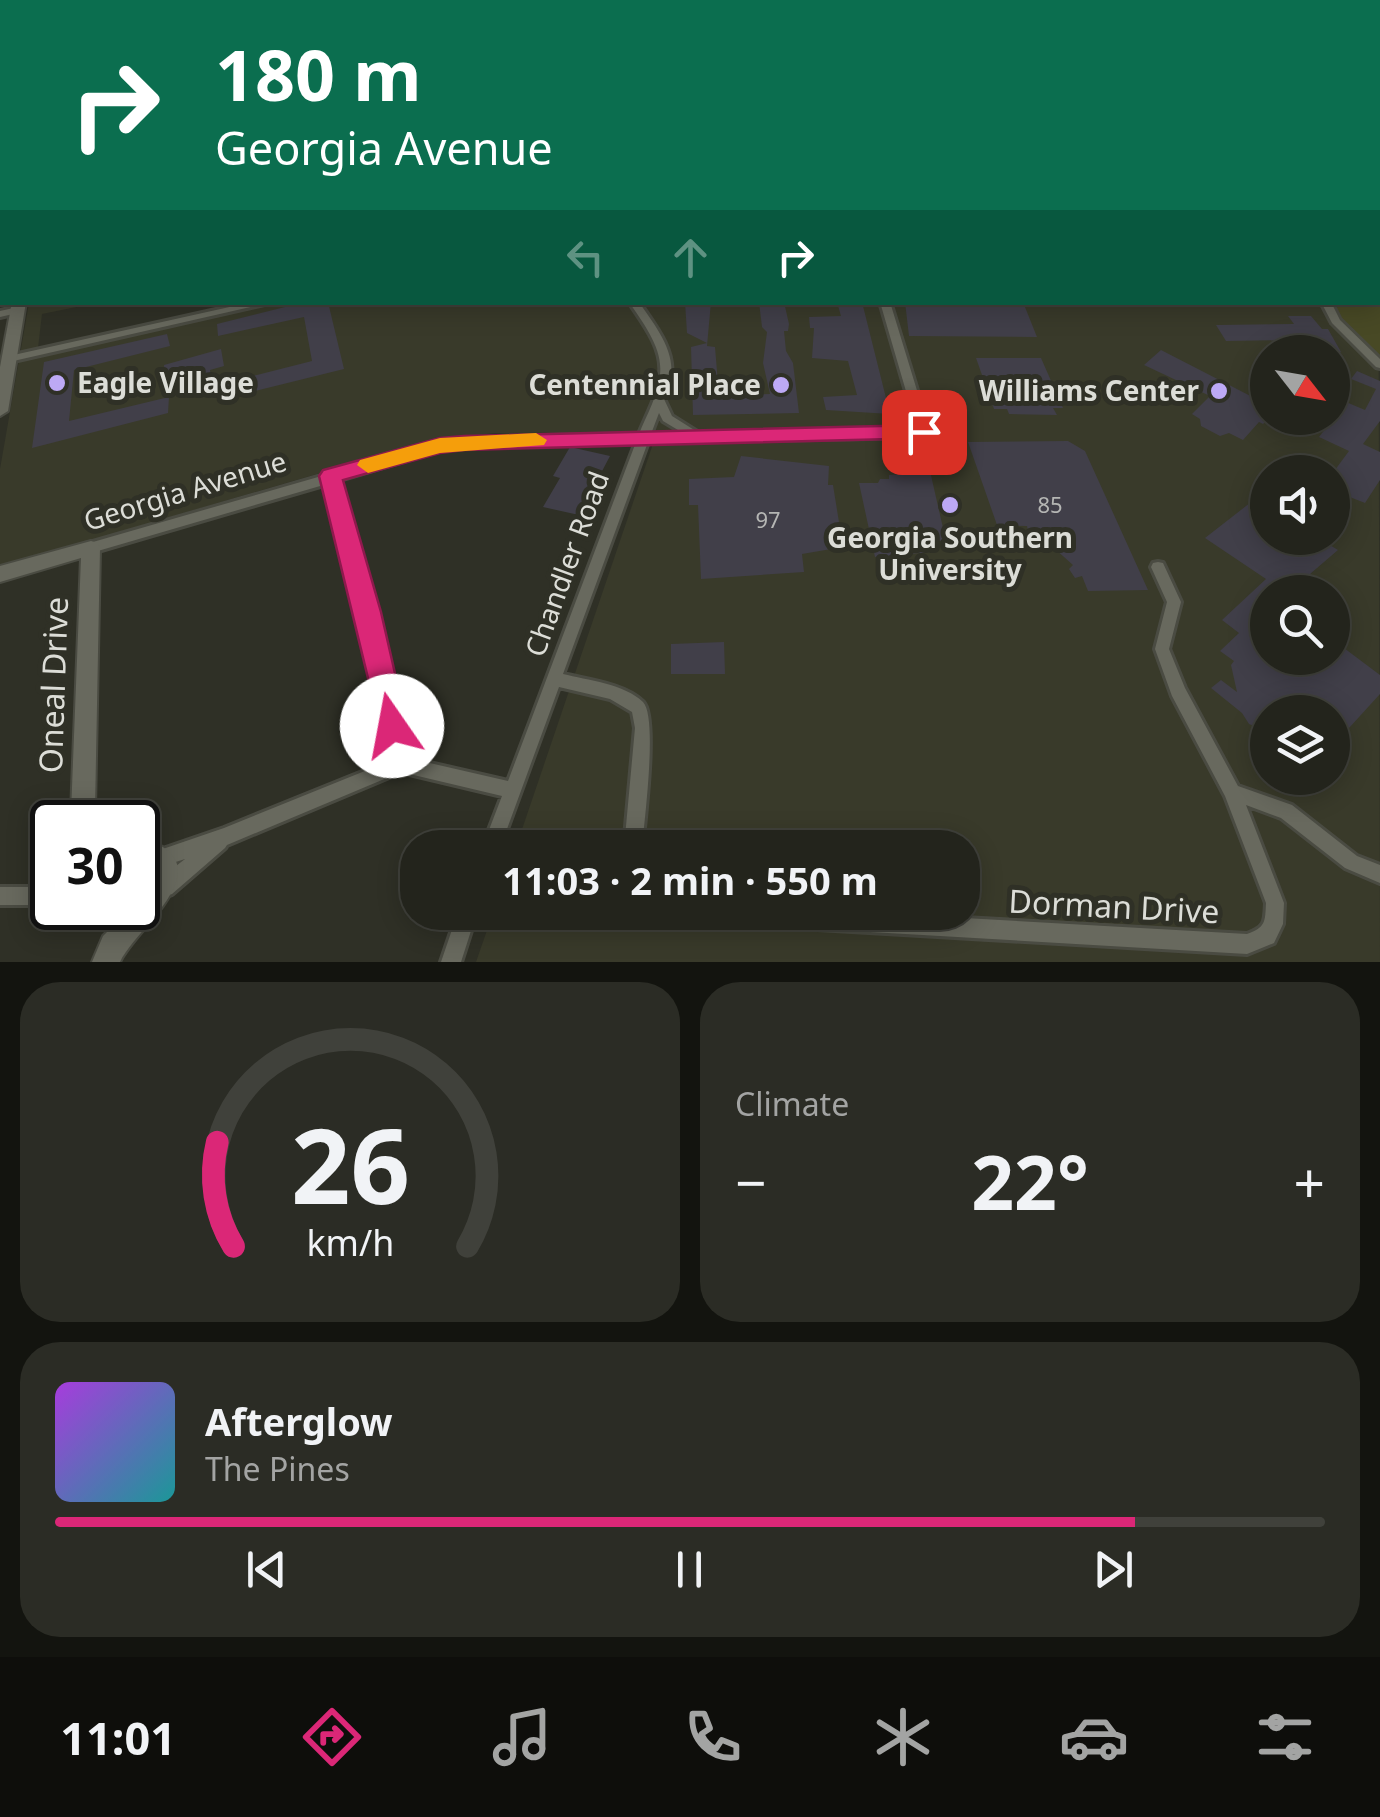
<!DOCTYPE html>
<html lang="en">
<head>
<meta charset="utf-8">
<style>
  :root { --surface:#23241c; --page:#2b2c25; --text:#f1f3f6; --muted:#a3a4a3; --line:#40413b; --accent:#db2777 }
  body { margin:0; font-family:"Noto Sans",sans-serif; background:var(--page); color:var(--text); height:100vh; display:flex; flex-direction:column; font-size:38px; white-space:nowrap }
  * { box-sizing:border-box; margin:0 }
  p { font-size:32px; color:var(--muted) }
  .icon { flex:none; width:55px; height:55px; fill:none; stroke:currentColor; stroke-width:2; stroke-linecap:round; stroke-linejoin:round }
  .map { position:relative; height:962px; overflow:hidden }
  .sheet { display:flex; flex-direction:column; gap:20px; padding:20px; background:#13140f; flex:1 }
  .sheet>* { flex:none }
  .guide { position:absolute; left:0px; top:0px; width:1380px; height:305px; box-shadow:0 5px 25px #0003,0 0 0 2px var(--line); background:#0b6e4f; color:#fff; overflow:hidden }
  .needle { width:65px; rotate:121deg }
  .controls { position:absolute; left:1250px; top:335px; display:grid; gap:20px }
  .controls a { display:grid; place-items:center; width:100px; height:100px; border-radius:50%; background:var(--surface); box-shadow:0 5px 25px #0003,0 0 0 2px var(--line); font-size:50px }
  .speed { position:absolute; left:30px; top:800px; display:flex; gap:20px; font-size:50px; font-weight:700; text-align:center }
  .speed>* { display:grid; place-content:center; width:130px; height:130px; border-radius:50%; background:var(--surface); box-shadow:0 5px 25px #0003,0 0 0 2px var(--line); line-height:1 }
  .speed .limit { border:5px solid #111; border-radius:15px; background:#fff; color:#111 }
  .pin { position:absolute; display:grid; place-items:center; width:85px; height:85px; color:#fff; margin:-42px; border-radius:20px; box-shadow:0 5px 15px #0006 }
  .me { position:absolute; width:110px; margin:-55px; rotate:348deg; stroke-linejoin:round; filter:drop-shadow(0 0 8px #0008) }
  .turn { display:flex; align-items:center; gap:35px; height:210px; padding:0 50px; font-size:45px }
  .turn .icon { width:130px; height:130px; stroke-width:2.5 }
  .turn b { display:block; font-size:70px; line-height:85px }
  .lanes { display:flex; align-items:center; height:95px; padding:0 50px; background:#0003; justify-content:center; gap:50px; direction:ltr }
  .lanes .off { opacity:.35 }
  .big { font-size:75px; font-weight:700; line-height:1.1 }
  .sheet .tile { flex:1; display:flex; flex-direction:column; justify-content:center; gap:15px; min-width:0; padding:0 35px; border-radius:40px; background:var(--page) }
  .sheet .dial { align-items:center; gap:0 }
  .dial svg { height:260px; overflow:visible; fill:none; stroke:var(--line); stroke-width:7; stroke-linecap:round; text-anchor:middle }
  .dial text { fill:var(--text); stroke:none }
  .song { display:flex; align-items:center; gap:30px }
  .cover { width:120px; height:120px; border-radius:15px; background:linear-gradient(135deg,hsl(280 70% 55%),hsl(180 70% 35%)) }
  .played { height:10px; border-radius:5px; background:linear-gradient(90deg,var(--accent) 85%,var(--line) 85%) }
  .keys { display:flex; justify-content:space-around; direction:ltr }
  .heat { display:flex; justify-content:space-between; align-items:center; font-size:55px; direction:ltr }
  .sheet .tiles { flex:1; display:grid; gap:20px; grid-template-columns:1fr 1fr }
  .tile:last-child { grid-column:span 2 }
  .trip { position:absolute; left:400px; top:830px; width:580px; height:100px; border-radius:40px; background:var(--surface); box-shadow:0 5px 25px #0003,0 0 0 2px var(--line); font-weight:700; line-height:100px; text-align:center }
  .dock { display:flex; height:160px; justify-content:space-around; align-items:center; background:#0e0e0b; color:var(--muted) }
  .dock .icon { width:70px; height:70px }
  .dock .current { color:var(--accent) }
  .dock b { font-size:45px; color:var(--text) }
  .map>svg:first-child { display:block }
  .built { fill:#393a2a; fill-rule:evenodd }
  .green { fill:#484925 }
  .building { fill:#413f49 }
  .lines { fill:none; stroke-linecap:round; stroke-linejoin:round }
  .minor-casing { stroke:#4a4b42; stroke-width:6 }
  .tertiary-casing { stroke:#4a4b42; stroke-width:4 }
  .primary-casing { stroke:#4a4b42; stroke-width:5 }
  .minor { fill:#68695e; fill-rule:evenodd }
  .tertiary { fill:#68695e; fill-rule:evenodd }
  .primary { fill:#8c8e59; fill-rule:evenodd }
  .route { fill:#db2777; stroke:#8e194d; stroke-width:2.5 }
  .slow { fill:#f59e0b }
  .poi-dot { fill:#bda9f5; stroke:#2f3026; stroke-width:4 }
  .labels { text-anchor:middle; stroke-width:10; stroke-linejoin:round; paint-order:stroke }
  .number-label { font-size:22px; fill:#b5b6b4 }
  .poi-label { font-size:28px; font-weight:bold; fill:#dcddd7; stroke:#2f3026; text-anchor:end }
  .street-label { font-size:28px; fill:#dcddd7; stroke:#2f3026 }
  .near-street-label { font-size:32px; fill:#dcddd7; stroke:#2f3026 }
</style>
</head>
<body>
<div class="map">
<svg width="1380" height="962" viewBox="0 0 1380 962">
  <rect width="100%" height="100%" fill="#2f3026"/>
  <path class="built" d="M 683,0 L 1208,0 L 1214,2 L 679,2 Z
    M 1378,72 L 1380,962 L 476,962 L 493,913 L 962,912 L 962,848 L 516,847 L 657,432 L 495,433 L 429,441 L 0,567 L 0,469 L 29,303 L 96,303 L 42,314 L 38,348 L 241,302 L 1378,302 ZM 1268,352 L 1332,352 L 1332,418 L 1268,418 ZM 1268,472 L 1332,472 L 1332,538 L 1268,538 ZM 1268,592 L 1332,592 L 1332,658 L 1268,658 ZM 1268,712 L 1332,712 L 1332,778 L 1268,778 Z"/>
  <path class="green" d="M 1378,266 L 1380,266 L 1380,365 L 1362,350 L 1326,303 L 1378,302 Z"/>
  <path class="building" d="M 305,302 L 328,302 L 344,369 L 223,399 L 221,384 L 312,361 L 304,317 L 218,336 L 217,324 Z
    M 685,302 L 711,302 L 707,346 L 715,347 L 719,395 L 735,395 L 770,394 L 763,363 L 767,332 L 762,327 L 759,302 L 784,302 L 789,324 L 788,331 L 784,331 L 786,351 L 793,363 L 799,413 L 693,415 L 691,347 L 707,343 L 687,333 Z
    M 837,302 L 862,302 L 890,414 L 826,410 L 823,397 L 857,395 L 848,361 L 812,358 L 814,328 L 810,328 L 809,317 L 841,316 Z
    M 905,302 L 1023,302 L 1037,337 L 909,336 Z
    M 1288,316 L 1311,316 L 1322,329 L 1328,329 L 1341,352 L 1316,352 L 1309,343 L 1298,340 L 1226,341 L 1216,325 L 1294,324 Z
    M 167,334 L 170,346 L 74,370 L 69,421 L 169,397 L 168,413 L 32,448 L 44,362 Z
    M 221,349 L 224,366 L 210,370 L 211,377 L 165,388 L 164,365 Z
    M 1161,350 L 1268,405 L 1268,419 L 1263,424 L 1259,422 L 1243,440 L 1229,433 L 1220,436 L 1201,426 L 1200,419 L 1192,414 L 1210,396 L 1144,365 Z
    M 976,358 L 1041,358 L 1063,408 L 1053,408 L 1057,415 L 1009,414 L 1007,409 L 994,409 Z
    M 1357,371 L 1380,381 L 1380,421 L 1363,444 L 1380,452 L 1380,480 L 1365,503 L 1332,490 L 1332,474 L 1349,451 L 1319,437 L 1346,402 L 1365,410 L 1376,389 L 1351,379 Z
    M 1068,441 L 1085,451 L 1148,590 L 1088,591 L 1082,576 L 1075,578 L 1069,569 L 1073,565 L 1045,540 L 1029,536 L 1027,526 L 997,525 L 968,442 Z
    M 570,447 L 610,456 L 579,515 L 543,507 L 560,478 L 553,476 Z
    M 741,456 L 829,466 L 828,485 L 833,485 L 843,547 L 802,554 L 804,572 L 701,579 L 698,505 L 689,505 L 689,479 L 734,477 Z
    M 905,467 L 930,471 L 946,541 L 931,541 L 931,552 L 875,557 L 859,483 L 878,483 L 880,479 L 889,479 L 889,475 L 906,474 Z
    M 1255,499 L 1268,507 L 1268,538 L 1318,538 L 1338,550 L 1289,592 L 1268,592 L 1268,658 L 1332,658 L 1332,639 L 1380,675 L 1380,694 L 1339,739 L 1332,735 L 1332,712 L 1268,712 L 1268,732 L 1249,724 L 1242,713 L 1211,688 L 1221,680 L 1237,692 L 1231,665 L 1234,661 L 1220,651 L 1239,633 L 1222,620 L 1266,579 L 1205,538 Z
    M 724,642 L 725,674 L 671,674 L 671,644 Z"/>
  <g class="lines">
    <g class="minor-casing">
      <path id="minor" d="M 153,0 L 163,0 L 156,2 L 148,2 Z
        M 194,0 L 286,0 L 289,2 L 192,2 Z
        M 389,0 L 402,0 L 394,2 L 384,2 Z
        M 630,0 L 675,0 L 687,2 L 655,2 Z
        M 766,0 L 775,0 L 769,2 L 762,2 Z
        M 2,46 L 2,50 L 0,51 L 0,47 Z
        M 1378,87 L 1380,87 L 1380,91 L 1378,91 Z
        M 1378,106 L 1380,106 L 1380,111 L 1378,111 Z
        M 0,111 L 2,111 L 2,115 L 0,115 Z
        M 0,141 L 2,141 L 2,145 L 0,145 Z
        M 1378,263 L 1380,263 L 1380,269 L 1378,269 Z
        M 252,302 L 273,302 L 9,362 L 4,359 L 9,356 Z
        M 629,302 L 639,302 C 653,323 675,349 671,376 C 671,384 666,392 664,399 L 672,416 L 699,433 L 917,429 L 880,302 L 890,302 L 930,433 L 924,437 L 648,442 L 563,674 C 587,680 625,684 643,702 C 658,717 644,823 642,848 L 624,848 L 635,728 L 632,712 L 610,699 L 559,687 L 500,848 L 482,848 L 502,796 L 401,772 L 227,845 L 225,848 L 172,894 L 165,896 L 158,894 L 156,887 L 158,880 L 185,859 L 160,867 L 154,864 L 151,858 L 154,852 L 224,828 L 392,760 L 361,612 L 327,484 L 91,553 L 86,552 L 84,548 L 86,544 L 325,475 L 327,472 L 336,472 L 440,442 L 498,437 L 639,434 C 646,416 659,394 660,374 C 663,348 643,323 629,302 ZM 659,413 L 663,421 L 683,433 L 651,434 ZM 636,442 L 508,781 L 408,758 L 375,612 L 339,480 L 440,450 L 498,445 Z
        M 1321,302 L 1331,302 L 1340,320 L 1380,359 L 1380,368 L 1376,367 L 1332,323 Z
        M 18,307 L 22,308 L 22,312 L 0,317 L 0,311 Z
        M 1158,562 L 1163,563 L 1181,602 L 1169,649 L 1185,688 L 1238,786 L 1292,805 L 1357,856 L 1380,865 L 1380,883 L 1345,868 L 1281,818 L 1246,805 L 1284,903 L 1283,924 L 1274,943 L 1247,954 L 682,921 L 675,919 L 673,912 L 858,912 L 1247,934 C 1266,927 1265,922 1266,903 L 1225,796 L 1172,696 L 1155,649 L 1167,602 L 1151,567 L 1153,563 Z
        M 0,887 L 52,887 L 52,905 L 0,905 Z
        M 458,912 L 477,912 L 461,962 L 441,962 Z"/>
    </g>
    <g class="tertiary-casing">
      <path id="tertiary" d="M 1131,0 L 1139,0 L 1140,2 L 1132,2 Z
        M 0,15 L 2,15 L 2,19 L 0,19 Z
        M 12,302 L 26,302 L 8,411 L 0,416 L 0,367 Z
        M 91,541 L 98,543 L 100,548 L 95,809 L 102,822 L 75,822 L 71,813 L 81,558 L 0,582 L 0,566 Z
        M 153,842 C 219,870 135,929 120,962 L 92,962 L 103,936 L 112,927 L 97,917 L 93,908 L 138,908 L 138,894 L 150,883 L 152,869 L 138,869 L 138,845 Z"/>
    </g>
    <g class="primary-casing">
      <path id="primary" d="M 1218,0 L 1231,0 L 1232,2 L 1221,2 Z
        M 1378,62 L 1380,62 L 1380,69 L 1378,68 Z"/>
    </g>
    <use href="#minor" class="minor"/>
    <use href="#tertiary" class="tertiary"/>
    <use href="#primary" class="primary"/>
  </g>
  <path class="route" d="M 924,425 L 935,432 L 932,438 L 464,450 L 440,453 L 343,480 L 381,612 L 407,726 L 403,736 L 392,740 L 382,736 L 319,476 L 323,470 L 440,438 L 464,436 Z"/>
  <path class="slow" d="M 536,433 L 547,440 L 544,445 L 440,453 L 368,473 L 357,465 L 360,460 L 440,438 Z"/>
  <g class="poi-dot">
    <circle cx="57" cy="383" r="10"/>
    <circle cx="781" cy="385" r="10"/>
    <circle cx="1219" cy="391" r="10"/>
    <circle cx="950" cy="505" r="10"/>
  </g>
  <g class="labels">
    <g class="number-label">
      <text x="1050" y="513">85</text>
      <text x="768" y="528">97</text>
    </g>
    <g class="poi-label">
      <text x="77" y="393" text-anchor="start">Eagle Village</text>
      <text x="761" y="395">Centennial Place</text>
      <text x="1199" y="401">Williams Center</text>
      <text x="950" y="548" text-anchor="middle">Georgia Southern<tspan x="950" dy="32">University</tspan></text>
    </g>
    <g class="street-label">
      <text transform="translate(185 491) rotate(-17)" y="10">Georgia Avenue</text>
      <text transform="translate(567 564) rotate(-70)" y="10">Chandler Road</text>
    </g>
    <g class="near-street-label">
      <text transform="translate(54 685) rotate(-88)" y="11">Oneal Drive</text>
      <text transform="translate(1114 907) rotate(3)" y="11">Dorman Drive</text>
    </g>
  </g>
</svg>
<div class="controls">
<a><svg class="needle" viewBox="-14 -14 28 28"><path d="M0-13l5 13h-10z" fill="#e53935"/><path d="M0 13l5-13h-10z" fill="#a3a4a3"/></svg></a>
<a><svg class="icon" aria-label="sound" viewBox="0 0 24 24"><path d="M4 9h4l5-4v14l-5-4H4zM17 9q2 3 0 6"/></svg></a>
<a><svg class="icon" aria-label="search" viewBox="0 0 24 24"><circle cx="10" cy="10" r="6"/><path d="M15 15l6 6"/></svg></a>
<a><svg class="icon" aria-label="layers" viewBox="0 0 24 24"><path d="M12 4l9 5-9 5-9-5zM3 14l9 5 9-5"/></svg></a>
</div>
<div class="speed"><div class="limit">30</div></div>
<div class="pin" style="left:924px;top:432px;background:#d93025"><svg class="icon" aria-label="arrive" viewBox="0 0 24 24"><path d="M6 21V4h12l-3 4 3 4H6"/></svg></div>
<svg class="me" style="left:392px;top:726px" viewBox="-20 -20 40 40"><circle r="19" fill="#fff"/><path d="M0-13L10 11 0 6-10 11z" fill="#db2777"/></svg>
<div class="trip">11:03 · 2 min · 550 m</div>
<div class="guide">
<div class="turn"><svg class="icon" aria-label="right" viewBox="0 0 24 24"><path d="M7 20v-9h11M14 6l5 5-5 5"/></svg><div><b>180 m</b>Georgia Avenue</div></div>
<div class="lanes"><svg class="icon off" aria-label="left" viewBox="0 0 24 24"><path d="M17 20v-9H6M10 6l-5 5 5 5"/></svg><svg class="icon off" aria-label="ahead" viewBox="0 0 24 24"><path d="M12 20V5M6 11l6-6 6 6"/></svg><svg class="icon" aria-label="right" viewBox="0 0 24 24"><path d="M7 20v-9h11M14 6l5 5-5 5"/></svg></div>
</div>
</div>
<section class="sheet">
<div class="tiles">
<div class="tile dial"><svg viewBox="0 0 100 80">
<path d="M14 69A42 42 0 1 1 86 69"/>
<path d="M14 69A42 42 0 0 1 9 37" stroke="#db2777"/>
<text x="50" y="56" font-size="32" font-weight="700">26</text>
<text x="50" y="72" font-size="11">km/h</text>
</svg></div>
<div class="tile"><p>Climate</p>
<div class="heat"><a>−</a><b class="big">22°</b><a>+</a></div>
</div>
<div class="tile">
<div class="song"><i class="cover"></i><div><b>Afterglow</b><p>The Pines</p></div></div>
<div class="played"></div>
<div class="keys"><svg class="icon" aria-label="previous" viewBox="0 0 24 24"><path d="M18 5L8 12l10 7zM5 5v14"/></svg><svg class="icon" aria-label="pause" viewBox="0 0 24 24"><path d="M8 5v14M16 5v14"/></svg><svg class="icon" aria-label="next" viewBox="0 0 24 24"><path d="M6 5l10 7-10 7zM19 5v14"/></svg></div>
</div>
</div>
</section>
<nav class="dock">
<b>11:01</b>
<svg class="icon current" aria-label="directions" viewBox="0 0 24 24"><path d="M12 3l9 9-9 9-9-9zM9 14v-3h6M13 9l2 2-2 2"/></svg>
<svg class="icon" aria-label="music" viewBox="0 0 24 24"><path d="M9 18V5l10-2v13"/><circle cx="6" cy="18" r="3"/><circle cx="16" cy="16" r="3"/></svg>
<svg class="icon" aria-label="phone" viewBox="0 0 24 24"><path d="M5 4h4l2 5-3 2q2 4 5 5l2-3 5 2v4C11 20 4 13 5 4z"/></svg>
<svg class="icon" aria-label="climate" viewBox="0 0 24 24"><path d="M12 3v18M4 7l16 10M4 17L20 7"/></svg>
<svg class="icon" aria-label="car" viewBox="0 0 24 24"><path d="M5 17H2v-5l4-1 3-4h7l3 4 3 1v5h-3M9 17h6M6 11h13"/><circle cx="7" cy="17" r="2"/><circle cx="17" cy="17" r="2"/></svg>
<svg class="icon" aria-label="filters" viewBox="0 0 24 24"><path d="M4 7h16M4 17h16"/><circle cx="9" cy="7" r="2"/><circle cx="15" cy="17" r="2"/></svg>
</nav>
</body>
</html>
